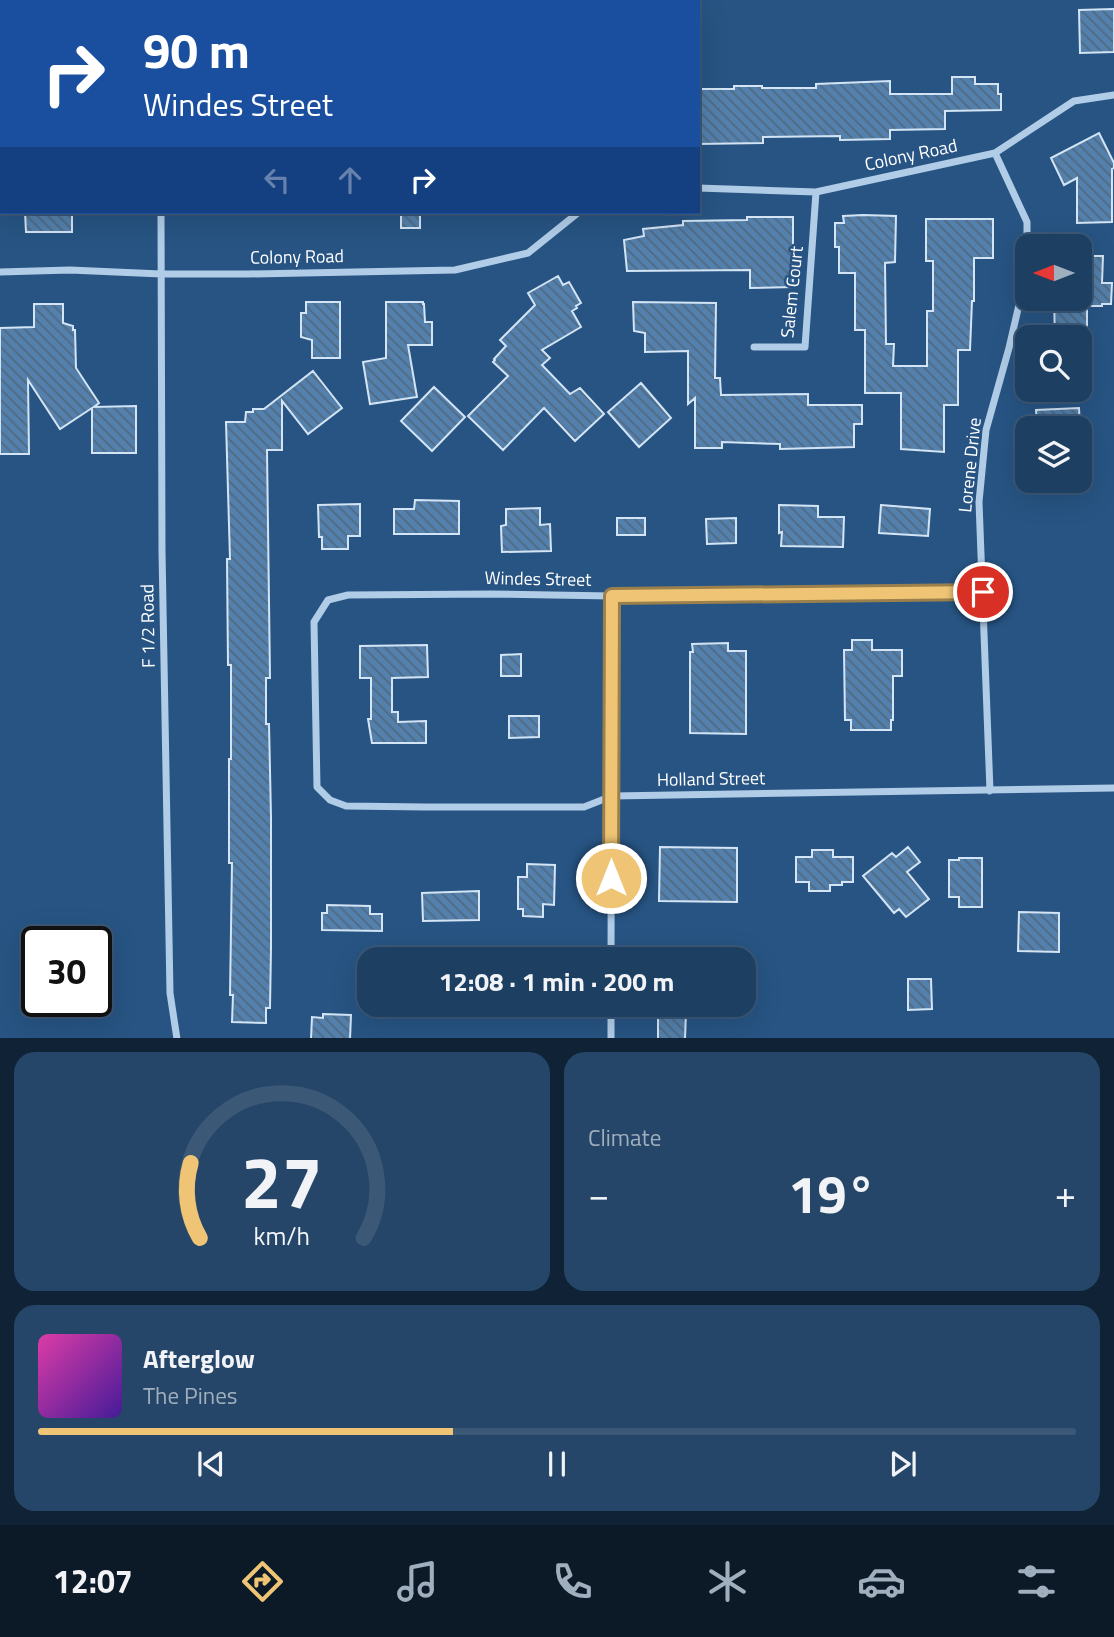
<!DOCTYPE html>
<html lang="en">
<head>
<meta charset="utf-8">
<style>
  :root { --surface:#1d3f62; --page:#254668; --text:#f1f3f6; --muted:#a0afbe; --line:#3b5877; --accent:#efc575 }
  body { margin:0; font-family:"Titillium Web",sans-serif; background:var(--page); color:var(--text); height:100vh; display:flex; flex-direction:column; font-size:26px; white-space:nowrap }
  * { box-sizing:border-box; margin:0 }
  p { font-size:23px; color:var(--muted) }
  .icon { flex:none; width:38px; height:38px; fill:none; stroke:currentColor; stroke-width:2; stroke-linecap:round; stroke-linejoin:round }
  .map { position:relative; height:1038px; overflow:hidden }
  .sheet { display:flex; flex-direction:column; gap:14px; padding:14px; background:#102336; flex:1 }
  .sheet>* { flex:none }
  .top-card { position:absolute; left:0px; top:0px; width:700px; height:214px; box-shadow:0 7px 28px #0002,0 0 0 2px var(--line); background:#1a4fa0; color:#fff; overflow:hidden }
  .needle { width:46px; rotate:270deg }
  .fabs { position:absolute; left:1015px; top:234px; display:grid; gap:14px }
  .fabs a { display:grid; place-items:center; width:77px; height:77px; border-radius:14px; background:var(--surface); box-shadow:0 7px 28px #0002,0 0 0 2px var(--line); font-size:35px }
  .speed { position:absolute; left:21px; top:926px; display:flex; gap:14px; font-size:35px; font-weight:700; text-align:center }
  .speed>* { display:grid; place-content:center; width:91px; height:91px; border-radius:50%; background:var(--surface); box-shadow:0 7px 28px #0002,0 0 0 2px var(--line); line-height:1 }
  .speed .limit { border:4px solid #111; border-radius:10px; background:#fff; color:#111 }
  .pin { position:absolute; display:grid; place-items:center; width:60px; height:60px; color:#fff; margin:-30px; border:4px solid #fff; border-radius:50%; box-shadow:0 2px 7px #0007 }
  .me { position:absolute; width:77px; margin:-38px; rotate:0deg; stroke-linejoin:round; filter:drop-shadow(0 0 5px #0008) }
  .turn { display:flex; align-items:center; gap:24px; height:147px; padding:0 28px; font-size:32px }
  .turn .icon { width:91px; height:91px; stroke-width:2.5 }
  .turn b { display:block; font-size:49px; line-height:60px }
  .lanes { display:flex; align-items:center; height:66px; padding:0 28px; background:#0003; justify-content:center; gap:35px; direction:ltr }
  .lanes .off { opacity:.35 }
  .big { font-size:52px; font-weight:700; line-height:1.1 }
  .sheet .tile { flex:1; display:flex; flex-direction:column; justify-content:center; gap:10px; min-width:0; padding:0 24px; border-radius:21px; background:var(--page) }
  .sheet .dial { align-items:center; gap:0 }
  .dial svg { height:182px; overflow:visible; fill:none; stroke:var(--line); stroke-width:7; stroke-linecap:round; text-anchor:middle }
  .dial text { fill:var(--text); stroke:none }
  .song { display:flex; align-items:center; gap:21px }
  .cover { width:84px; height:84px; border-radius:10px; background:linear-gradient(135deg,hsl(320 70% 55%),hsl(260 70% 35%)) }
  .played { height:7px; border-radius:4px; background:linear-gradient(90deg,var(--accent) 40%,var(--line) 40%) }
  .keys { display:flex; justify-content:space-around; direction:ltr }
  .heat { display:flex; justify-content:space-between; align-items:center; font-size:38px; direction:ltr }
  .sheet .tiles { flex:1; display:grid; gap:14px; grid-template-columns:1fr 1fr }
  .tile:last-child { grid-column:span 2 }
  .trip { position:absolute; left:357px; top:947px; width:399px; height:70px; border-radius:21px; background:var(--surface); box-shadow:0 7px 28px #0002,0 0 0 2px var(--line); font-weight:700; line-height:70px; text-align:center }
  .dock { display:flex; height:112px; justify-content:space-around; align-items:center; background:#0c1927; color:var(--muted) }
  .dock .icon { width:49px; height:49px }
  .dock .on { color:var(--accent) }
  .dock b { font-size:32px; color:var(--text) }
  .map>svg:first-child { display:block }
  .building { fill:url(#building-back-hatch); stroke:#d3e4f5; stroke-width:2 }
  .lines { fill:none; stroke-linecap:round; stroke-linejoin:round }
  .minor { stroke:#b0cce7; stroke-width:7 }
  .route-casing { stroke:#9b804c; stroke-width:18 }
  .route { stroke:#efc575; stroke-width:12 }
  .labels { text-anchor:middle; stroke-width:5; stroke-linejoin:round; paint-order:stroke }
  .street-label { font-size:18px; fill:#fff; stroke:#275483 }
</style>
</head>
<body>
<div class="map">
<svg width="1114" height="1039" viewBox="0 0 1114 1039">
  <defs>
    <pattern id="building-back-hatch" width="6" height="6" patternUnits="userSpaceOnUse" patternTransform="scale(1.75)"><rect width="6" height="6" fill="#5380ac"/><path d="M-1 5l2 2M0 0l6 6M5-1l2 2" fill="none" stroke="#506981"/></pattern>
  </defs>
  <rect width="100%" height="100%" fill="#275483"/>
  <path class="building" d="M 1114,9 L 1114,52 L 1080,53 L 1079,10 Z
    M 952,77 L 975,77 L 975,84 L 998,84 L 998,94 L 1001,94 L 1001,110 L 945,111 L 945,129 L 890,130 L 890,139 L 840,140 L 840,136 L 763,137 L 763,143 L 698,144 L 698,89 L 734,89 L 734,86 L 762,86 L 762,88 L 816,88 L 816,84 L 890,81 L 890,94 L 952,94 Z
    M 1099,133 L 1114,163 L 1114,168 L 1112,169 L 1112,222 L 1077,223 L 1077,178 L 1064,185 L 1051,158 Z
    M 25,212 L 72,212 L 72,232 L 26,232 Z
    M 401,212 L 420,212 L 420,228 L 401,228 Z
    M 863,215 L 896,216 L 895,262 L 885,263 L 886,344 L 894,344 L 893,366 L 927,366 L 927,311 L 933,311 L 933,261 L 926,261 L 926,219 L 993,219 L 993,258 L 974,258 L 974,301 L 972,301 L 970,350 L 958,350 L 958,405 L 944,405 L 944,452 L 901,449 L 901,393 L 865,393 L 865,330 L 855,330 L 855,273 L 839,273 L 839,247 L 835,247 L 835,223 L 844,223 L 843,216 Z
    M 747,217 L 793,217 L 793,287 L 750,288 L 750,270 L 627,271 L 624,240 L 644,236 L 643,229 L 683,225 L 683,221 L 747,220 Z
    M 1080,256 L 1103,256 L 1102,283 L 1112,283 L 1111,304 L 1102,304 L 1102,306 L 1087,306 L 1087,338 L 1055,338 L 1054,299 L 1080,299 Z
    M 558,276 L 563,285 L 569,282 L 581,303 L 576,306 L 577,308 L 572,311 L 581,327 L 542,350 L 550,358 L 542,365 L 570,394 L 580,388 L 604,414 L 575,441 L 544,408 L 503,450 L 468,416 L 508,376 L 493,362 L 495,360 L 494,359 L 506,346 L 500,340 L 535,305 L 528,293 Z
    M 306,302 L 340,302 L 340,358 L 312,358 L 312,340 L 301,337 L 301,313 L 306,313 Z
    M 386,302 L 423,302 L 423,304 L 424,304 L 425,322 L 432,322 L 432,345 L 408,345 L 417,397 L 370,404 L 363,362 L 386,358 Z
    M 633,302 L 716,303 L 715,378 L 720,378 L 721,395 L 808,394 L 808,405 L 862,405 L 862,424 L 854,424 L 854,447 L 780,449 L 780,444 L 722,442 L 722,448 L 695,448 L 695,398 L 688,404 L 688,351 L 645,352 L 645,333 L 634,331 Z
    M 34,304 L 63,304 L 63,323 L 73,326 L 73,330 L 75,330 L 76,368 L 99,403 L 94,407 L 136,406 L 136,453 L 92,453 L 92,408 L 60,429 L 28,380 L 29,454 L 0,454 L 0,328 L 34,327 Z
    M 313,371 L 342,408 L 308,434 L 282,401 L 282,450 L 267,450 L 270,678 L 266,678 L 266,724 L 269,724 L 271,817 L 271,948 L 270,1008 L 266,1008 L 266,1023 L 232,1022 L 233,995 L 230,995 L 232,863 L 229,863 L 229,759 L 231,759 L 231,665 L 228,665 L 227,559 L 230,559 L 226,422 L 245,422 L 246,412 L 253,412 L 253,409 L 264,409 Z
    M 641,383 L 671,418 L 639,447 L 608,412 Z
    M 434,387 L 465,417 L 432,451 L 401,421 Z
    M 1079,408 L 1080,426 L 1077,426 L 1077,429 L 1037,429 L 1036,410 Z
    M 415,500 L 459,501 L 459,534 L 394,534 L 394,509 L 414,509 Z
    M 360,504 L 360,536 L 348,536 L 348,549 L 322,549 L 322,537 L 319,537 L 318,505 Z
    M 779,505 L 818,506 L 818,517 L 844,517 L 843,547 L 781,546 L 782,532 L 779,533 Z
    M 881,505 L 930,509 L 928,536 L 879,533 Z
    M 540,508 L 540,525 L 550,524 L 551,551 L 502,552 L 501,526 L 506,525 L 506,509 Z
    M 617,518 L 645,518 L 645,535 L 617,535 Z
    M 736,518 L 736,543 L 707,544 L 706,519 Z
    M 852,640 L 872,640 L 872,650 L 902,650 L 902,676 L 893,676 L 893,720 L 891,720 L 891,730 L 851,730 L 851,720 L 845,720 L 844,650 L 852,650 Z
    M 728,643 L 728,651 L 746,651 L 746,734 L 690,733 L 690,652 L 693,652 L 692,644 Z
    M 427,645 L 428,677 L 392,678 L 392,712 L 398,712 L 398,722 L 426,721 L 426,743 L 372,743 L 368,719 L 371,719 L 371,678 L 360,678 L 360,646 Z
    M 521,654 L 521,676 L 501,676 L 501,655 Z
    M 509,716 L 539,716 L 539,737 L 509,738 Z
    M 660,847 L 737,848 L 737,902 L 659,901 Z
    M 908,847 L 920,862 L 907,872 L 929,899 L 906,917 L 899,909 L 894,913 L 863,876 L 892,853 L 896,857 Z
    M 812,850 L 833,850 L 833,857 L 853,857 L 853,882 L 842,882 L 842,885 L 830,885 L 830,891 L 809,891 L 809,882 L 796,882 L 796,857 L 812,857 Z
    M 959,858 L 982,858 L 982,907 L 959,907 L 959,897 L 949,897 L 949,860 L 959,860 Z
    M 527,864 L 555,865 L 554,905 L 543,904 L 543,917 L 523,916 L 523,909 L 518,909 L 518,877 L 527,877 Z
    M 479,891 L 479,920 L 423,921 L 422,893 Z
    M 327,905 L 370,906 L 370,914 L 382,914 L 382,931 L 322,930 L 322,913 L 327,913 Z
    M 1019,912 L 1059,913 L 1059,952 L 1018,951 Z
    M 908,979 L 931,979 L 932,1009 L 908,1010 Z
    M 658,1012 L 686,1012 L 685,1039 L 658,1039 Z
    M 323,1014 L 351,1015 L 350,1039 L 311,1039 L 312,1017 L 323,1018 Z"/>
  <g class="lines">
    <path class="minor" d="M 698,188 L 816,192 L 995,153 L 1074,101 L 1114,95
      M 161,212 L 162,551 L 170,993 L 177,1039
      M 0,272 L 70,270 L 161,274 L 249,274 L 455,270 L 528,253 L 579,212
      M 754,347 L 805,347 L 816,192
      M 983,591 L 612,596 L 492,594 L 348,595 L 328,600 L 314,622 L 317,787 L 330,800 L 346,806 L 425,807 L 584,807 L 612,796 L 1114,788
      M 990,791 L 979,502 L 986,430 L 1009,348 L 1027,270 L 1027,222 L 995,153
      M 611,959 L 612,596
      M 611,1039 L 611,1004"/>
  </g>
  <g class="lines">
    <g class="route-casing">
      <path id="route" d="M 611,878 L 612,596 L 983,592"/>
    </g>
    <use href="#route" class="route"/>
  </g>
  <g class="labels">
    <g class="street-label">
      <text transform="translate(911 155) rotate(-12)" y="6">Colony Road</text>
      <text transform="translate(297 257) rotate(-1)" y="6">Colony Road</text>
      <text transform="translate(792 292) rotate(-84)" y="6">Salem Court</text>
      <text transform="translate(970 465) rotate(-84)" y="6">Lorene Drive</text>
      <text transform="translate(538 579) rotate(1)" y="6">Windes Street</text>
      <text transform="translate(148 626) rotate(-91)" y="6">F 1/2 Road</text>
      <text transform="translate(711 779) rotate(-1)" y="6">Holland Street</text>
    </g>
  </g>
</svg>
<div class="fabs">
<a><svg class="needle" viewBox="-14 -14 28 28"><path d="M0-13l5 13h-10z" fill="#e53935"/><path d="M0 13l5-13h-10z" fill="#a0afbe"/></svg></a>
<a><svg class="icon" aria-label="search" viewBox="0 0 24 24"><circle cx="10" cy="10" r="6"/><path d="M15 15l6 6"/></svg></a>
<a><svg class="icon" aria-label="layers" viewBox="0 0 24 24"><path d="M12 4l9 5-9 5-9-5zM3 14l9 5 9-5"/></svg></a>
</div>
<div class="speed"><div class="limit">30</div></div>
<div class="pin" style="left:983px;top:592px;background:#d93025"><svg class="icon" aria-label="arrive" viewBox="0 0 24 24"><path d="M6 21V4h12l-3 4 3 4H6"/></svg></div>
<svg class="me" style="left:611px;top:878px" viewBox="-20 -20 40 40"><circle r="17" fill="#efc575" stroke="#fff" stroke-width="3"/><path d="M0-11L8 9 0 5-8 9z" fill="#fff"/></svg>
<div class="trip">12:08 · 1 min · 200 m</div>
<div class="top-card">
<div class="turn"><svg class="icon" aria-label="right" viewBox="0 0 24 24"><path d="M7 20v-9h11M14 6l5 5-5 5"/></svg><div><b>90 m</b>Windes Street</div></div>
<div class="lanes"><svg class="icon off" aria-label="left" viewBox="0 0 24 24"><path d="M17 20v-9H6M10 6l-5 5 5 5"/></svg><svg class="icon off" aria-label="ahead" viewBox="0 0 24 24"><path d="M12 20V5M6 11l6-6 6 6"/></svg><svg class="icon" aria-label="right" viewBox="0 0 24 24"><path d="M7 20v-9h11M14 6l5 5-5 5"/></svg></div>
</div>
</div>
<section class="sheet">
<div class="tiles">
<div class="tile dial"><svg viewBox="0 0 100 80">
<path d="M14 69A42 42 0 1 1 86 69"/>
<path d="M14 69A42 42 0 0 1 10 36" stroke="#efc575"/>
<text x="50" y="56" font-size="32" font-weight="700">27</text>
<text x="50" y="72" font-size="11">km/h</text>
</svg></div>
<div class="tile"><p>Climate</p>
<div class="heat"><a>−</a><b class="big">19°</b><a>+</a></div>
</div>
<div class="tile">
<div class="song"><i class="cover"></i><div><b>Afterglow</b><p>The Pines</p></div></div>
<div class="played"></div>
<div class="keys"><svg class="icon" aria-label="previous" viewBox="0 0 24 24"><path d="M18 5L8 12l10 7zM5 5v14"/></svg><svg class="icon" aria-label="pause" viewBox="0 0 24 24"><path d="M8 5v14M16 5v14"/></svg><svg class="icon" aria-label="next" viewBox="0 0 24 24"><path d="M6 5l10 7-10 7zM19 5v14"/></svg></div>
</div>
</div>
</section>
<nav class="dock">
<b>12:07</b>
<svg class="icon on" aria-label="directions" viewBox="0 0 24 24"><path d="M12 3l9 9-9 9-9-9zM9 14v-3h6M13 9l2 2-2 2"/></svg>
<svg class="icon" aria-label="music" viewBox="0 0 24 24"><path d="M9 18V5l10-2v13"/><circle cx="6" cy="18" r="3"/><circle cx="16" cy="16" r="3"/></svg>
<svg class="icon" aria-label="phone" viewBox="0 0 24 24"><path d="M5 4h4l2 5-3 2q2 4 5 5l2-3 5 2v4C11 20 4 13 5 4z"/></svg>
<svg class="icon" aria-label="climate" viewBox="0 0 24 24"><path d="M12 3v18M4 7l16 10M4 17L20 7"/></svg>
<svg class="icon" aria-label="car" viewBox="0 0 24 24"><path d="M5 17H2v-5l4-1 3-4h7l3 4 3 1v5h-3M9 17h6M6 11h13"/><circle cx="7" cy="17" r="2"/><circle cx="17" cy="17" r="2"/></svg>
<svg class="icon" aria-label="filters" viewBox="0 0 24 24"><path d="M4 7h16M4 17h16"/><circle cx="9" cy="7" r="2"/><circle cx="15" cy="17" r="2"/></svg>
</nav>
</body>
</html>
